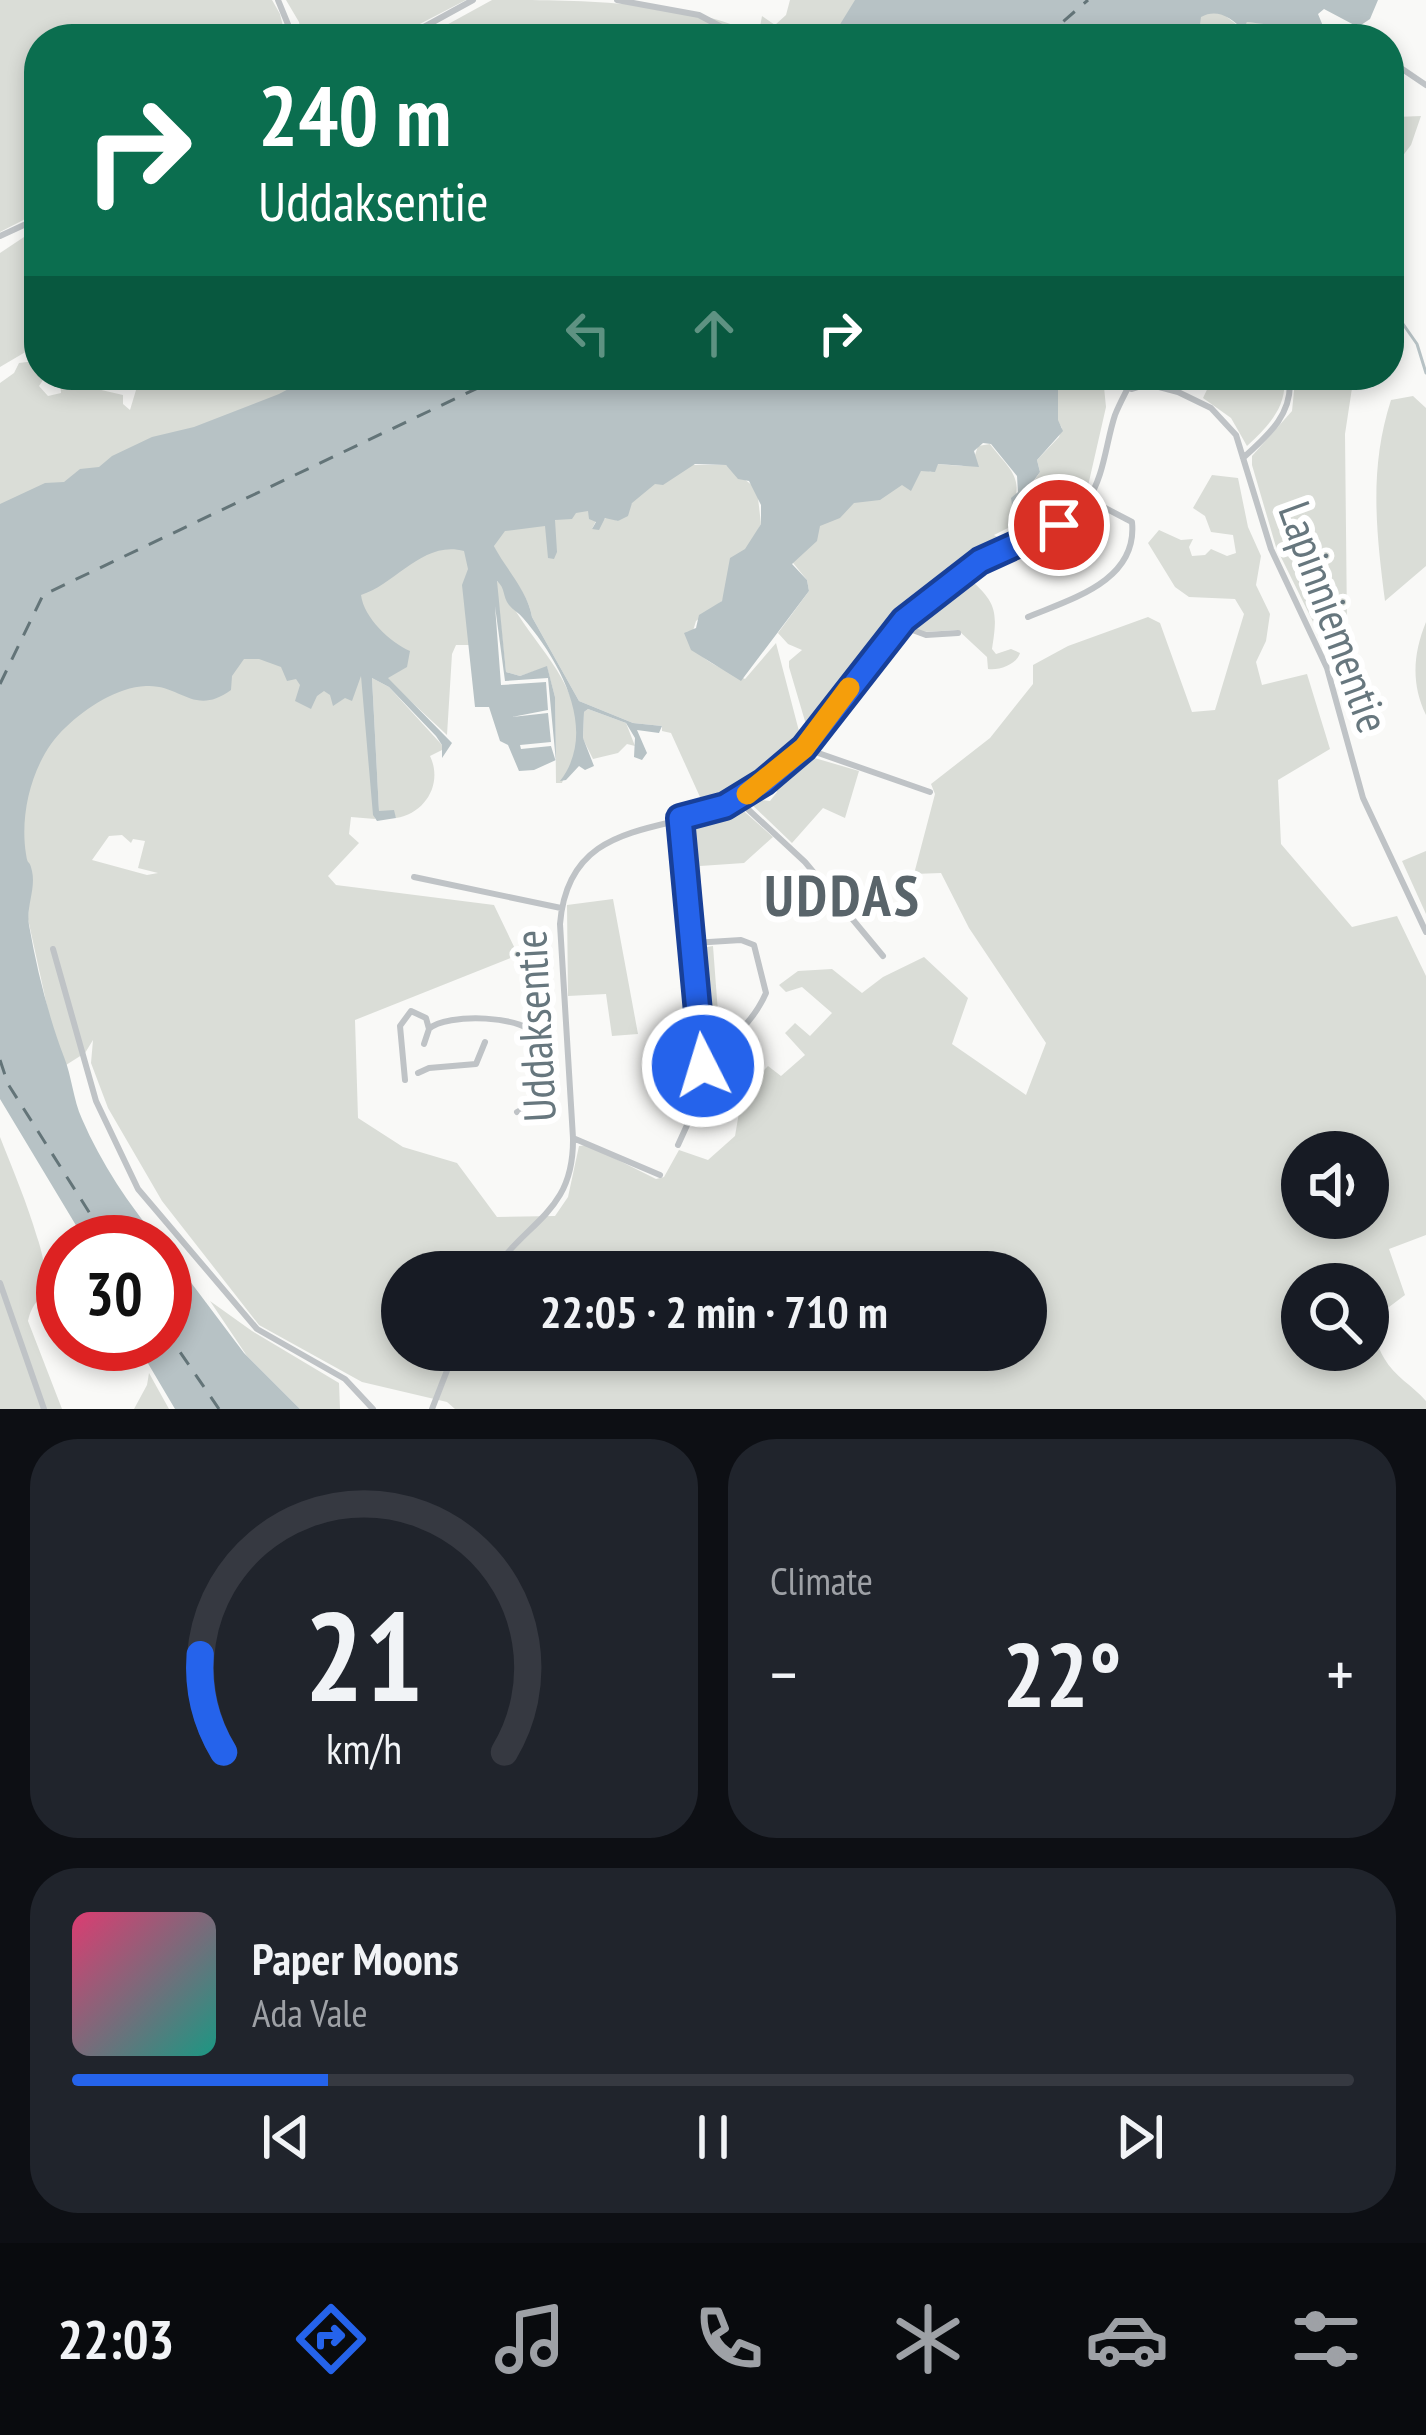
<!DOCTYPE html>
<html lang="en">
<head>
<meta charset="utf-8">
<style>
  :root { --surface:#171b24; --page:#20242c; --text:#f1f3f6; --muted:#9ea1a6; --line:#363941; --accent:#2563eb }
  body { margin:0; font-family:"PT Sans Narrow",sans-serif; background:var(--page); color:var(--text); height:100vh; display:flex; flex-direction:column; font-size:45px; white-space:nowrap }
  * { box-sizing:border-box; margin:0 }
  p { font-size:39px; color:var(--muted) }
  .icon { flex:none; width:66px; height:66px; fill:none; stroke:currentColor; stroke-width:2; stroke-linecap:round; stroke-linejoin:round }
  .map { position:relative; height:1409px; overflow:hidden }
  .sheet { display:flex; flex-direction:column; gap:30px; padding:30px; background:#0d0f14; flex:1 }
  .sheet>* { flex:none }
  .top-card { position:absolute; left:24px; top:24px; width:1380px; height:366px; border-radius:48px; box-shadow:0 6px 18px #0003; background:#0b6e4f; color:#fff; overflow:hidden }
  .fabs { position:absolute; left:1281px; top:1131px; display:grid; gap:24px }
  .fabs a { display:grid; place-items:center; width:108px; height:108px; border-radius:50%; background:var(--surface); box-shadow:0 6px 18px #0003; font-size:60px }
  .speed { position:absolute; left:36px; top:1215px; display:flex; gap:24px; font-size:60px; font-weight:700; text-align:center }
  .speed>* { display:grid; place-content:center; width:156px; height:156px; border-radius:50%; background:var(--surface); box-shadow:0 6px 18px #0003; line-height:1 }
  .speed .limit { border:18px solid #d22; background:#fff; color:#111 }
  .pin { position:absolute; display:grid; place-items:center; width:102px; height:102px; color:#fff; margin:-51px; border:6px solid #fff; border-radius:50%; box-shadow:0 3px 12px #0007 }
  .me { position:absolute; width:132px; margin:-66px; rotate:355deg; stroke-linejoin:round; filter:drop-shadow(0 0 9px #0008) }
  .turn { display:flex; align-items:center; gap:42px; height:252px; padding:0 36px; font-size:54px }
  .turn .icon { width:156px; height:156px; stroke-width:2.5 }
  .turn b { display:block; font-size:84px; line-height:102px }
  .lanes { display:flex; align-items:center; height:114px; padding:0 36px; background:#0003; justify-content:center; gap:60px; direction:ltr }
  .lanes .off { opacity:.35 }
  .big { font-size:90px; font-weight:700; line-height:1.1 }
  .sheet .card { flex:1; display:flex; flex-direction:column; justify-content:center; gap:18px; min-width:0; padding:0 42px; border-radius:48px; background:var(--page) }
  .sheet .dial { align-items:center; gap:0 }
  .dial svg { height:312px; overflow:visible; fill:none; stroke:var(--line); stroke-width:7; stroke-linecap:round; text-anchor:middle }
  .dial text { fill:var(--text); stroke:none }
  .song { display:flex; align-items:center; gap:36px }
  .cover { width:144px; height:144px; border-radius:18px; background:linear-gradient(135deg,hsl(340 70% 55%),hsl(170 70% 35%)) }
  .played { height:12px; border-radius:6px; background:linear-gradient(90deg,var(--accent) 20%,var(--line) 20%) }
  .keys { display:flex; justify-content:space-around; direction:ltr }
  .heat { display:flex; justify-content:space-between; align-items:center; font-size:66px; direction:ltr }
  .sheet .tiles { flex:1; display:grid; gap:30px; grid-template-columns:1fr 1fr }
  .card:last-child { grid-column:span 2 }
  .trip { position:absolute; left:381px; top:1251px; width:666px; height:120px; border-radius:60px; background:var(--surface); box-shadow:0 6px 18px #0003; font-weight:700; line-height:120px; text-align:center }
  .tab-bar { display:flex; height:192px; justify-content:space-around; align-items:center; background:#090b0e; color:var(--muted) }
  .tab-bar .icon { width:84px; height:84px }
  .tab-bar .selected { color:var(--accent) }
  .tab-bar b { font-size:54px; color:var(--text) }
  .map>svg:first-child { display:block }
  .green { fill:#daddd7; fill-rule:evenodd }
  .water { fill:#b7c2c5 }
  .pier { fill:#f9f9f7 }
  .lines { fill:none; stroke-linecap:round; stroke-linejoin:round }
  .stream { stroke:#b7c2c5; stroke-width:3 }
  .ferry { stroke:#637478; stroke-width:3; stroke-dasharray:15 12; stroke-linecap:butt }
  .street { stroke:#bfc3c6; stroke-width:6 }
  .route-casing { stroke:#184099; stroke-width:30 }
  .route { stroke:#2563eb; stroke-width:21 }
  .slow { stroke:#f59e0b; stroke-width:21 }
  .labels { text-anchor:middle; stroke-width:12; stroke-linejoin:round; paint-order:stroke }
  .street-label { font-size:45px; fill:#67777e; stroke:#fff }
  .district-label { font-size:57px; font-weight:bold; letter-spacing:3px; fill:#59646a; stroke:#fff }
</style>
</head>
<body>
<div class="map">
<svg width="1426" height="1409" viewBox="0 0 1426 1409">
  <rect width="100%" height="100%" fill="#f9f9f7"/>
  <path class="green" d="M 0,0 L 272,0 L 280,14 L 286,39 L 39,39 L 39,212 L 0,232 Z
    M 286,0 L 466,0 L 391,39 L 302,39 L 299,22 Z
    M 492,0 C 574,0 697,0 764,39 L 421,39 Z
    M 790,0 L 940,0 L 934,39 L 773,39 L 760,27 L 762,16 L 775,25 L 786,15 Z
    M 1202,7 L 1219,11 L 1241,28 L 1247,22 L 1319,28 L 1320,39 L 1208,39 L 1199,32 L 1193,19 Z
    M 1389,111 L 1396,117 L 1421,116 L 1411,145 L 1389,174 Z
    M 39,227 L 39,344 L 0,367 L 0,253 Z
    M 35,361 L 39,363 L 39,375 L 54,375 L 45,377 L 39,386 L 48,396 L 61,393 L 60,380 L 72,386 L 81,381 L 97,389 L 123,395 L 123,404 L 130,410 L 136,390 L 157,388 L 177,375 L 691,375 L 213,666 L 315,631 L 363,677 L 375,819 L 351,817 L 349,834 L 359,843 L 328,876 L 336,885 L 494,905 L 518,955 L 355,1020 L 358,1118 L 403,1147 L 457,1163 L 497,1217 L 555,1216 L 568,1197 L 579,1146 L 588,1145 L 656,1179 L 664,1177 L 679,1150 L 708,1160 L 735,1136 L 741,1101 L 706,1077 L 707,1057 L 719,1050 L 720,1064 L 747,1087 L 768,1066 L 781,1076 L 805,1055 L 785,1033 L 795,1023 L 810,1036 L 832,1013 L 802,987 L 786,992 L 779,985 L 798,971 L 832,969 L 862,993 L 883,977 L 924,957 L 968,998 L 952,1044 L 1026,1095 L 1046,1043 L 969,928 L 941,873 L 914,874 L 935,794 L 931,784 L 990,738 L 1033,684 L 1033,665 L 1068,646 L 1148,617 L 1160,623 L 1192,712 L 1215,710 L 1244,614 L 1235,599 L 1189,597 L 1175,587 L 1148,543 L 1159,530 L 1181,540 L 1193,539 L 1189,547 L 1192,556 L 1205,555 L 1211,549 L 1227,556 L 1236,553 L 1233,535 L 1211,532 L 1205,516 L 1193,508 L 1212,475 L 1238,478 L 1248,527 L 1261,556 L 1256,585 L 1270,614 L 1266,641 L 1256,662 L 1262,685 L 1307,674 L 1330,749 L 1278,780 L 1281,844 L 1352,927 L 1397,916 L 1426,976 L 1426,1235 L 1389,1249 L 1405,1295 L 1369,1322 C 1376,1334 1377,1347 1384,1358 C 1395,1377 1412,1385 1426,1401 L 1426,1409 L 455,1409 L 447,1402 L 362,1382 L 259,1325 L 162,1201 L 108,1108 L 91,1063 L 93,1040 L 85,1053 L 66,1065 L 54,1038 L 28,919 L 29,904 L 0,742 L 0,383 L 14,373 L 19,363 ZM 122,835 L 131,843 L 133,839 L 145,841 L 138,868 L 158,873 L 147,875 L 92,860 L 109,836 ZM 1302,1152 L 1368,1152 L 1368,1218 L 1302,1218 ZM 402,1272 L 1026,1272 L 1026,1350 L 402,1350 ZM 1302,1284 L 1368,1284 L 1368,1350 L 1302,1350 Z
    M 1058,375 L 1080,378 L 1104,387 L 1106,407 L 1088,486 L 1080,501 L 1063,515 C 1046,511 1034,506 1029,488 L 1040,472 L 1037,460 L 1059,437 L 1062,428 L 1057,420 Z
    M 1214,375 L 1284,375 C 1288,407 1269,425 1247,446 L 1231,418 L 1203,398 Z
    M 1305,375 L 1354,375 L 1345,434 L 1347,625 L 1324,644 L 1276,547 L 1252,465 L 1252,456 L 1292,411 L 1295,381 Z
    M 1413,396 L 1426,408 L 1426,566 L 1385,601 C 1376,531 1369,468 1391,400 Z
    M 765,403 L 931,472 L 937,464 L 962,466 L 974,458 L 978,446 L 990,444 C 1005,465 1026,477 1012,505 L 1016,517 L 1012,526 L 994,535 L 1004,541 L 930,582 L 907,601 L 807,728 L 789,667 L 789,661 L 802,650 L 788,644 L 778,633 L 809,591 L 807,580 L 789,558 Z
    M 610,465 L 726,465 L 757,489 L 761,524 L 722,601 L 696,621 L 693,631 L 686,632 C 694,660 720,667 745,679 L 776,643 L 800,735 L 773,763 L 710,807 L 705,808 L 671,733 L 662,731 L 662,726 L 633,723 L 579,701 L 532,617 C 528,591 504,571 494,546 L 498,527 L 542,508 L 555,549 L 553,522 L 580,500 L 596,521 L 592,529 L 607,517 L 618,521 L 632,503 Z
    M 453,542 L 470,554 L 469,645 L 456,645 L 452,654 L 447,735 L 375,668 L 357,596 L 405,558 Z
    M 966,576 C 997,602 998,611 992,649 L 996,654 L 1011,649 L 1020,653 C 1017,664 999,671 988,669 L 987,657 L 958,630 L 923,632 L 909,625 Z
    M 496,581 L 502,584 C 524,643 593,682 574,759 C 572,768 564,776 562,783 L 556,783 L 555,697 L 547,667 L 520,676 L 506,672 Z
    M 1426,622 L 1426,715 C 1411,684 1413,654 1426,622 Z
    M 372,678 L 389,687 L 442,745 L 442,750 L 430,756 C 443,783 426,813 396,818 L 393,811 L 379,812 Z
    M 588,709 L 626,723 L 635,746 L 627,744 L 618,753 L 593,759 L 583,739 L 584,712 Z
    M 801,754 L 859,771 L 845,818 L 823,808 L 792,843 L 748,801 L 757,792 L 762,800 L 770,801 L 777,792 L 771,783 Z
    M 737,805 L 773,837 L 744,863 L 700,866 L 702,900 L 692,901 L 690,838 L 684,821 Z
    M 1426,851 L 1426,914 L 1402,861 Z
    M 613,899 L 638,1034 L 612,1036 L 606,994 L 568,996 L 567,905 Z
    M 713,946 L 720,1039 L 711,1047 L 705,1043 L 696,956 L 700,948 Z
    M 0,1137 C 13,1170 27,1203 37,1237 C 44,1256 44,1273 53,1291 C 38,1298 32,1304 28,1321 L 62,1409 L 0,1409 Z
    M 210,1301 L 252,1331 L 339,1383 L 340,1409 L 300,1409 L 247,1356 Z
    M 149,1373 L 169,1409 L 134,1409 L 147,1385 Z"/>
  <path class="water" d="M 855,0 L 1378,0 L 1370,19 L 1358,27 L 1324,9 L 1318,14 L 1323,26 L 1314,30 L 1247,22 L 1243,30 C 1232,18 1217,8 1201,17 L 1199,32 L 1208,39 L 831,39 Z
    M 315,375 L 1058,375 L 1058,420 L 1063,431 L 1037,460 L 1040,472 L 1029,487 L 1033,500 L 1048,512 L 1035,523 L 1030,523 L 1023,506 L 1012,505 L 1011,498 L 1018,492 L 1017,476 L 991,444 L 983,443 L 974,451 L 979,467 L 938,464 L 935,472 L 921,471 L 911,491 L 902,485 L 880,500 L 854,503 L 840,518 L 820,526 L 817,541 L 792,564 L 807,580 L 809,591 L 741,681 L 691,650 L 684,633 L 696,628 L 699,615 L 722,601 L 730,558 L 745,549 L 761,524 L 761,505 L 749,481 L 738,479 L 726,465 L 695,464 L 663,485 L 655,484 L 632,503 L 628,516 L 618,521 L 605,518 L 599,530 L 592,529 L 596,522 L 589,519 L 588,511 L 576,513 L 572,519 L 555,520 L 557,552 L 554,559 L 548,558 L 545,526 L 505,531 L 494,546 C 505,568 528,591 532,617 L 579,701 L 633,723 L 662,726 L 659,733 L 637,730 L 647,753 L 642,760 L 634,757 L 635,738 L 626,723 L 588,709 L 584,712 L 583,738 L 594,766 L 585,770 L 579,766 L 566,780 L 560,781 C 599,731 560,661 523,618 C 519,613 513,610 509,605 C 502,596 506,589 497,581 L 506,672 L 520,676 L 547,666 L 555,697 L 556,760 L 534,770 L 519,771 L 508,745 L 500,741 L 489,707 L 475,707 L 462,585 L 468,569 L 464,551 C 423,540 396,584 361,595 C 364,618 390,642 410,651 L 407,667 L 388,678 L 452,743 L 442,758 L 442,745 L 436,736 L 389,687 L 372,678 L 379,811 L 394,810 L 396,818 L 377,821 L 373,815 L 361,676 L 352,701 L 345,698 L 333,706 L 330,695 L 324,691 L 317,696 L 311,709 L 295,701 L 300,685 L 296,679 L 287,681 L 281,667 L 259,659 L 244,659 L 232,676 L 231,690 C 194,717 181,684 146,686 C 117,687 86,708 66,727 C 34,756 19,811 26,854 C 28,868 29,857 32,871 C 36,889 26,906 29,925 C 37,970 48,1015 64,1057 C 72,1077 73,1099 82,1119 C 101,1163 129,1205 160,1242 L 86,1242 L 0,1099 L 0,504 L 45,483 L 64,482 L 80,469 L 99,467 L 112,456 L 152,437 L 194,427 L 279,394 Z
    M 165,1248 L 244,1353 L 300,1409 L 175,1409 L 146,1360 L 149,1355 L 146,1350 L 135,1351 L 138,1344 L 165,1344 Z"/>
  <path class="pier" d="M 495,606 L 505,681 L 548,678 L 556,762 L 551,746 L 521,749 L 520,745 L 551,742 L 548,713 L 512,717 L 548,710 L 546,682 L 501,685 Z"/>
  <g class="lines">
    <path class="stream" d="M 1246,28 L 1269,39
      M 1389,304 L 1417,344 L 1426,373"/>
    <path class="ferry" d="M 1043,39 L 1088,0
      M 0,684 L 43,595 L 505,375
      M 0,1060 L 8,1084 L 108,1242
      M 165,1330 L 219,1409"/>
    <path class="street" d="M 278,0 L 294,39
      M 617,0 L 699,15 L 744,39
      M 402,39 L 473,0
      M 1389,60 L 1426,85
      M 0,236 L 39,218
      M 1132,389 L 1148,384 L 1178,392 L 1211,408 L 1236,435 L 1271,549 L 1327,668 L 1363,798 L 1426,932
      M 1243,458 C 1269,435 1295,412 1289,375
      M 1028,617 C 1071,599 1138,581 1132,522 L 1088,499
      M 899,625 L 926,635 L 958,633
      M 804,748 L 930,792
      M 738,800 L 805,862 L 883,956
      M 414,877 L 561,908
      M 693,943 L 741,940 L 754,945 L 766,993 C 755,1018 732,1045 703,1050
      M 53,949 L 96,1101 L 138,1189 L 257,1329 L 345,1379 L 373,1409
      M 429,1029 C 445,1013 528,1014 539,1039 C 546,1055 541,1082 540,1099 L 517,1112
      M 418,1073 L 429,1068 L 476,1064 L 485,1042
      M 405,1080 L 400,1026 L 411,1011 L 426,1018 L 429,1029 L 424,1044
      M 573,1138 L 660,1175
      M 678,1145 L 698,1101 L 703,1050 L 680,817
      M 492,1272 C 528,1220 574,1212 573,1138 L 560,924 C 569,812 674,837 739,799 C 794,768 827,717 864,668 C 876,652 889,633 905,619 C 932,596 961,571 992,554 C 1024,536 1064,532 1087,501 C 1104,478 1106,442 1115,415 C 1121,400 1128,389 1134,375
      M 0,1283 L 44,1409
      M 432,1409 L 455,1350"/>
  </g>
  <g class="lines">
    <g class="route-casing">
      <path id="route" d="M 703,1066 L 680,818 L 725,806 L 764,782 L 804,748 L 904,620 L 980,561 L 1059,525"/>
    </g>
    <use href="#route" class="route"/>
    <path class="slow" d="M 747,794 L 804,748 L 849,688"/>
  </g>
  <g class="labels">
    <g class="street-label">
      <text transform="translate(1334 617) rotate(70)" y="16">Lapinniementie</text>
      <text transform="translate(535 1026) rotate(-93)" y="16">Uddaksentie</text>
    </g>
    <g class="district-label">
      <text x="843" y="916">UDDAS</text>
    </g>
  </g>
</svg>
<div class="fabs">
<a><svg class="icon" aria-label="sound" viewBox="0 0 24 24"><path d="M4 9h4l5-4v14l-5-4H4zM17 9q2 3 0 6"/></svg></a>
<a><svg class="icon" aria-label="search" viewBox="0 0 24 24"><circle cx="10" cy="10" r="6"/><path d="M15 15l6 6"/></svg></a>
</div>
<div class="speed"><div class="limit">30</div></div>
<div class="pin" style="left:1059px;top:525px;background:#d93025"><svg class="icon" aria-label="arrive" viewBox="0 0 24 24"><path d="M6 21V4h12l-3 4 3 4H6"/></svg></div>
<svg class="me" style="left:703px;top:1066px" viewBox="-20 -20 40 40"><circle r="17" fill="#2563eb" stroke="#fff" stroke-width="3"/><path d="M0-11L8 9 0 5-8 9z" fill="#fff"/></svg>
<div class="trip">22:05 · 2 min · 710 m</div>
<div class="top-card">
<div class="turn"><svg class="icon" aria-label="right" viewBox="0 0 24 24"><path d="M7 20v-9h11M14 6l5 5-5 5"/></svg><div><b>240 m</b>Uddaksentie</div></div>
<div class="lanes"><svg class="icon off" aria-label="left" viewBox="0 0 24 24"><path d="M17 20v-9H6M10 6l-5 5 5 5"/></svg><svg class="icon off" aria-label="ahead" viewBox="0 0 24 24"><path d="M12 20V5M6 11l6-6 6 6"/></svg><svg class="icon" aria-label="right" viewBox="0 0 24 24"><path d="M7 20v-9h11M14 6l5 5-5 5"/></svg></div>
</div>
</div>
<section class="sheet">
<div class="tiles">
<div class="card dial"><svg viewBox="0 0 100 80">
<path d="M14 69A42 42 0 1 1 86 69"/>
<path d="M14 69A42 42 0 0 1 8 44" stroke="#2563eb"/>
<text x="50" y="56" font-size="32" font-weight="700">21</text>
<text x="50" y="72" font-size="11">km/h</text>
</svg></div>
<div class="card"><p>Climate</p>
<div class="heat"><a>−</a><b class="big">22°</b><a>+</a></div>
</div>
<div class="card">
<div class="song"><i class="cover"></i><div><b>Paper Moons</b><p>Ada Vale</p></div></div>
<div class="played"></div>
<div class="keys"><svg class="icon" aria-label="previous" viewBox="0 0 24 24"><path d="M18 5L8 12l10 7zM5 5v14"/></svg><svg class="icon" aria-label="pause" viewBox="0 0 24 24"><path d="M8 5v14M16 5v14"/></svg><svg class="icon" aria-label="next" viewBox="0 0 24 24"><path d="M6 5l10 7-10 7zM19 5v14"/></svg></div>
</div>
</div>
</section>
<nav class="tab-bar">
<b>22:03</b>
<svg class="icon selected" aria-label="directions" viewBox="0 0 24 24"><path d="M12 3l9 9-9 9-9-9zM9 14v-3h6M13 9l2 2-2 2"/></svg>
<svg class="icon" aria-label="music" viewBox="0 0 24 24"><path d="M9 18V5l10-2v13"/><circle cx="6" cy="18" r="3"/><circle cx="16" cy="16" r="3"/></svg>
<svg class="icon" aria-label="phone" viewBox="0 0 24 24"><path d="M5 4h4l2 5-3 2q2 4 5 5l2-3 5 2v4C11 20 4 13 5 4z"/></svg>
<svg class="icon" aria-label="climate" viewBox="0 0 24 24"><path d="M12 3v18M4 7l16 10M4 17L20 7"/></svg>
<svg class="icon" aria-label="car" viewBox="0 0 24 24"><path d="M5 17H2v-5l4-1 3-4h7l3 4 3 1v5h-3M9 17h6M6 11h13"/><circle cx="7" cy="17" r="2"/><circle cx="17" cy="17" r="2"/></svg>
<svg class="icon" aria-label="filters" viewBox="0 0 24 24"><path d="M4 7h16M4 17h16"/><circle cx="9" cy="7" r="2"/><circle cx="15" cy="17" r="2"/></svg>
</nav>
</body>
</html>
